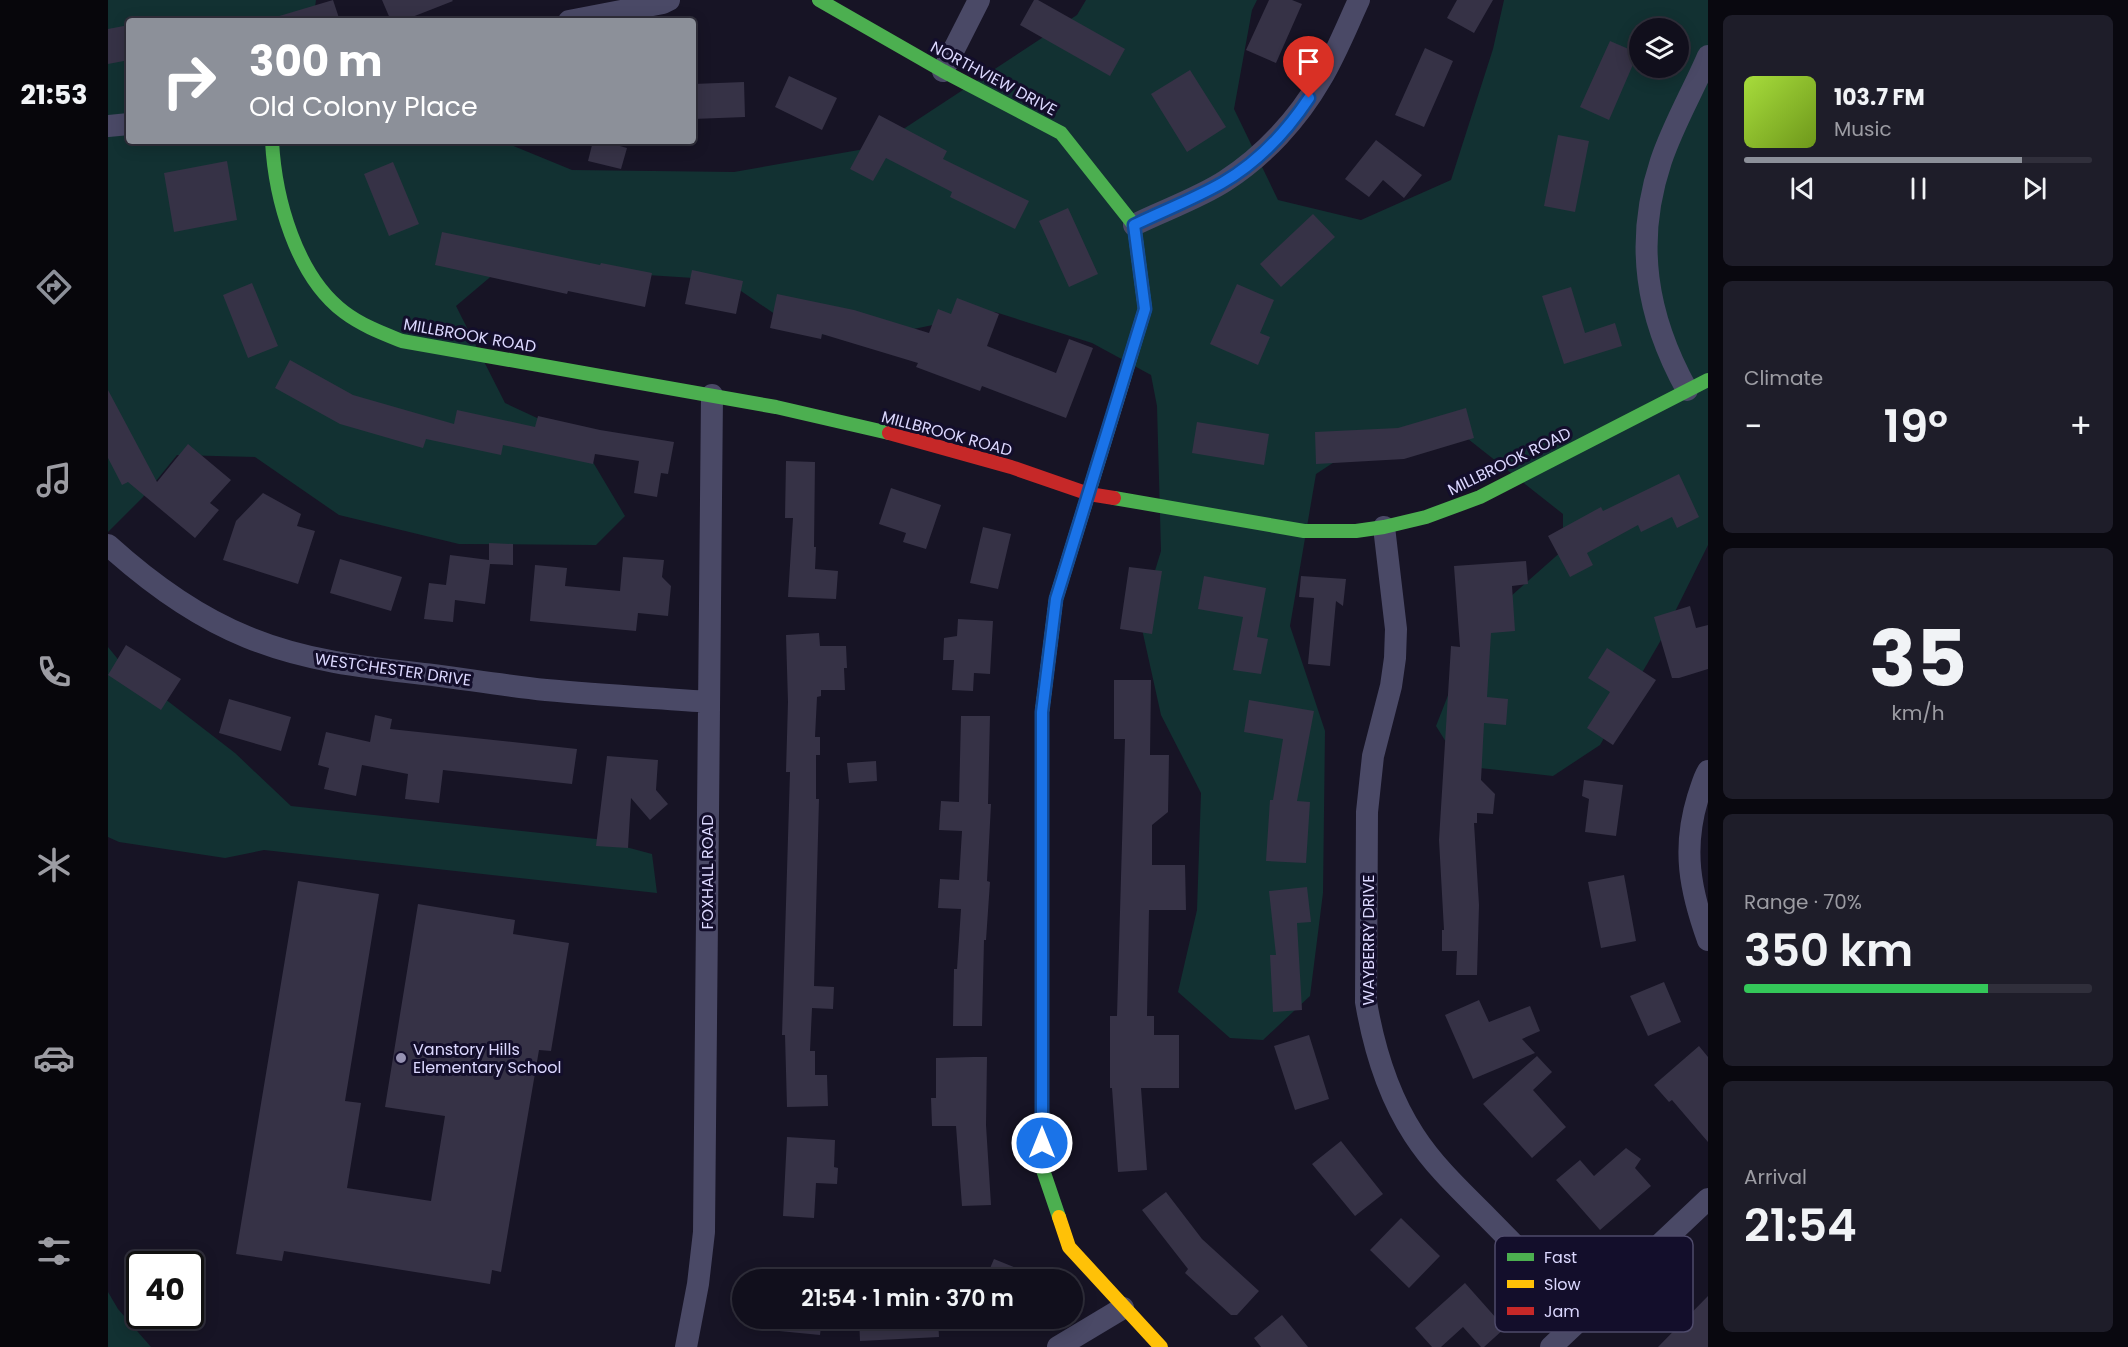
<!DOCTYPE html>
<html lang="en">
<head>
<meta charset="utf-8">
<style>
  :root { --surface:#110f1c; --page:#1e1d29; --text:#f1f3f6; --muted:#9c9ca3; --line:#302f3b; --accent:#8c9099 }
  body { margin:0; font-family:Poppins,sans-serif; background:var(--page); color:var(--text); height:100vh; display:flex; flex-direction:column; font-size:22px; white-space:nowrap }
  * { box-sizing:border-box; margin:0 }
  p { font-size:20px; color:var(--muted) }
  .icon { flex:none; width:33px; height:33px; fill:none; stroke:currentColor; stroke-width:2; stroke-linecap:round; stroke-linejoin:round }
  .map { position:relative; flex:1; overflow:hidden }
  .sheet { display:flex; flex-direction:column; gap:15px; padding:15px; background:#09080f; width:420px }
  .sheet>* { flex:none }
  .guide { position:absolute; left:18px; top:18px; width:570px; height:126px; border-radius:6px; box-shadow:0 3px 15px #0003,0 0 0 2px var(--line); background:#8c9099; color:#fff; overflow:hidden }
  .fabs { position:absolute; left:1521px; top:18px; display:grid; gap:12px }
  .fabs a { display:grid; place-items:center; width:60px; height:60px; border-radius:50%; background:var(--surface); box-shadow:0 3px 15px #0003,0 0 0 2px var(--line); font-size:30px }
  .speed { position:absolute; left:18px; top:1251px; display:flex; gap:12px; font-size:30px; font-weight:700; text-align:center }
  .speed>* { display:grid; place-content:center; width:78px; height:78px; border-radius:50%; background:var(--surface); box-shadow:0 3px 15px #0003,0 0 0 2px var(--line); line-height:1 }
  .speed .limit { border:3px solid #111; border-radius:9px; background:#fff; color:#111 }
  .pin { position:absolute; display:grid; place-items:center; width:51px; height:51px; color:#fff; margin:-62px -26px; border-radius:50% 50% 50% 0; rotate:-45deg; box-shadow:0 0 6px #0007 }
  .pin .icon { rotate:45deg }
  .me { position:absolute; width:66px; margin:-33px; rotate:0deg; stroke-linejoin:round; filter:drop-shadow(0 0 4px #0008) }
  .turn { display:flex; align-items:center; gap:21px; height:126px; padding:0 24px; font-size:27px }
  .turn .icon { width:78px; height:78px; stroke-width:2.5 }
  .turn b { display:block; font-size:42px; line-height:51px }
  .big { font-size:45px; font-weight:600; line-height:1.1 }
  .sheet .widget { flex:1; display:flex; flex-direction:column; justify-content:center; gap:9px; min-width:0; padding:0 21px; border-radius:9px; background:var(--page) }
  .sheet .dial { align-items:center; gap:0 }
  .dial b { font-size:78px; line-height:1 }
  .song { display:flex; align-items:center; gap:18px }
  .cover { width:72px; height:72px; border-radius:9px; background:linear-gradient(135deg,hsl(80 70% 55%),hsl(80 70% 35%)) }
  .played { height:6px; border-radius:3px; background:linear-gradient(90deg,var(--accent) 80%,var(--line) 80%) }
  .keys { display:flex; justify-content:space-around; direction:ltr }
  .heat { display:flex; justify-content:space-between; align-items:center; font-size:33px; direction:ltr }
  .charge { height:9px; border-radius:4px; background:linear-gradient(90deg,#34c759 70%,var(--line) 0) }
  .trip { position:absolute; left:624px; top:1269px; width:351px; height:60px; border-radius:30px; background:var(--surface); box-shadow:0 3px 15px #0003,0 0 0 2px var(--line); font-weight:600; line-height:60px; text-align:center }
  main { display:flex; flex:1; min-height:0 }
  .tabs { display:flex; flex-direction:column; width:108px; justify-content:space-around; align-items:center; background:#07060b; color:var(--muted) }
  .tabs .icon { width:42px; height:42px }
  .tabs .active { color:var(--accent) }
  .tabs b { font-size:27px; color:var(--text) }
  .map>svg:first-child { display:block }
  .green { fill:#123132; fill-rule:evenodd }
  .building { fill:#363246 }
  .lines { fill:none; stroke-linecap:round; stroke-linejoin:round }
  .street { stroke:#4a4966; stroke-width:22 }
  .fast { stroke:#4caf50; stroke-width:14 }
  .slow { stroke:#ffc107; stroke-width:14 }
  .jam { stroke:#c62828; stroke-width:14 }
  .route-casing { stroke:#114b97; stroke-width:15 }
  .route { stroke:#1a73e8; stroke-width:10 }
  .poi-dot { fill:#9793b3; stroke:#130e2b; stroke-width:2 }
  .labels { text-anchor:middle; stroke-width:6; stroke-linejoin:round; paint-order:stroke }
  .street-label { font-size:16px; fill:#dcd8ff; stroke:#130e2b }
  .poi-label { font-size:16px; fill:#dcd8ff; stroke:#130e2b; text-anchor:start }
  .key { fill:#130e2b; stroke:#4f4b6b; stroke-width:1.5 }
  .key-label { font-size:16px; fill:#dcd8ff }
</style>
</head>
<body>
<main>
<nav class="tabs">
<b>21:53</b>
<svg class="icon active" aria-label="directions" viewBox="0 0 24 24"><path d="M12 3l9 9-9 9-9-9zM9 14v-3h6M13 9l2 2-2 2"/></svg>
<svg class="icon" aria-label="music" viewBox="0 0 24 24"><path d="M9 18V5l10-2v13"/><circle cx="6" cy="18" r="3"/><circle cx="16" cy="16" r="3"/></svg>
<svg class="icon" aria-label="phone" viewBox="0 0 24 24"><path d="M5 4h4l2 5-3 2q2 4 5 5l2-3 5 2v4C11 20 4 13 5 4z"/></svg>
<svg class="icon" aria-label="climate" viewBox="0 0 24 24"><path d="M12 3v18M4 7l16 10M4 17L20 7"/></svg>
<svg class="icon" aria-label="car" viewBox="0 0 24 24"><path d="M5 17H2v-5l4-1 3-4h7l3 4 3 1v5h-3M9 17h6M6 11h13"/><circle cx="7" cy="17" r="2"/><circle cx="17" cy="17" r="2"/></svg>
<svg class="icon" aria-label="filters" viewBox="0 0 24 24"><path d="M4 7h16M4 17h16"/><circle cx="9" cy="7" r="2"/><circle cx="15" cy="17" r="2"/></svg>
</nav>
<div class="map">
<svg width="1600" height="1347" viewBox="0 0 1600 1347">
  <rect width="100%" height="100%" fill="#171425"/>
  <path class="green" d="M 0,0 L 208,0 L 205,21 L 21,21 L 21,141 L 393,141 L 464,170 L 626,172 L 768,147 L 969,15 L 978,0 L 1149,0 L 1144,10 L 1126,109 L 1170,200 L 1253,220 L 1343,180 L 1385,49 L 1396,0 L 1600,0 L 1600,545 L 1553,640 L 1492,745 L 1445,776 L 1353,766 L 1328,726 L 1366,629 L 1455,550 L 1455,514 L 1355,435 L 1255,443 L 1208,474 L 1182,626 L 1217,731 L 1215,893 L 1202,996 L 1155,1040 L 1122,1038 L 1070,992 L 1089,910 L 1093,793 L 1053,715 L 1032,620 L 1053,551 L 1049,406 L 1043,375 L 984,343 L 887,312 L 777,335 L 696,334 L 617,280 L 492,272 L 387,273 L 348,306 L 397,403 L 470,437 L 517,516 L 488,545 L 351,544 L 231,515 L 147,457 L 69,455 L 35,497 L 0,532 ZM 1532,28 L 1570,28 L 1570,68 L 1532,68 Z
    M 0,647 L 17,668 L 127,753 L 183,806 L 488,839 L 544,854 L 549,893 L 156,850 L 117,858 L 11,842 L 0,837 Z
    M 0,1292 L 10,1309 L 43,1347 L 0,1347 Z"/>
  <path class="building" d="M 225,0 L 232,21 L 169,21 L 168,17 Z
    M 274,0 L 344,0 L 345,1 L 294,21 L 283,21 Z
    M 926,0 L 930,0 L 1017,49 L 1002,76 L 912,25 Z
    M 1161,0 L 1184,0 L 1194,4 L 1168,63 L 1138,50 Z
    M 1349,0 L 1385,0 L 1366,33 L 1339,18 Z
    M 21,25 L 21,60 L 0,64 L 0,29 Z
    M 1502,41 L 1530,53 L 1501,120 L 1472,107 Z
    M 1317,48 L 1345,61 L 1316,127 L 1287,115 Z
    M 1082,70 L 1118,127 L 1079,152 L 1043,94 Z
    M 681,76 L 729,98 L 714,130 L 667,107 Z
    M 636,82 L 637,117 L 585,119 L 585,84 Z
    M 771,115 L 839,151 L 835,159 L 921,201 L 907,229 L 842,197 L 844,192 L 778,158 L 765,181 L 742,169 Z
    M 1450,135 L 1481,141 L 1467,212 L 1436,206 Z
    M 1268,140 L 1314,175 L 1296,198 L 1275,180 L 1261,197 L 1237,179 Z
    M 485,141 L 494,141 L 519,148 L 513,169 L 480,161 Z
    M 119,161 L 129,220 L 66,232 L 56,173 Z
    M 285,162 L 311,224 L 281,236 L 256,174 Z
    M 960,208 L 990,274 L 961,287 L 931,221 Z
    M 1205,214 L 1227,237 L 1173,287 L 1152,264 Z
    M 334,232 L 492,265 L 493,263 L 544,273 L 537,307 L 460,291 L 459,294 L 327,265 Z
    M 584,270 L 635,281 L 628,314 L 577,304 Z
    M 144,283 L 170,346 L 140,358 L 115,295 Z
    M 1129,284 L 1166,300 L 1152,333 L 1162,337 L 1150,365 L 1102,344 Z
    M 1463,287 L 1477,333 L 1507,323 L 1514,346 L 1456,364 L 1434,296 Z
    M 669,294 L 746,310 L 821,333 L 830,309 L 843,314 L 849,298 L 891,314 L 879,346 L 948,373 L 961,339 L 985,348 L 958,418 L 874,386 L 872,391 L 808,367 L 810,363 L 714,334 L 713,339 L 662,328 Z
    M 182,360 L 245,395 L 346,424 L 349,410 L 427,427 L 430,416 L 492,430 L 566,442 L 560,474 L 553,473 L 549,497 L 526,493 L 531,461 L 487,454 L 485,464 L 395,445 L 393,455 L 318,439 L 315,448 L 232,424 L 167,388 Z
    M 0,390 L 49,482 L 80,444 L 123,480 L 102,503 L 111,510 L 87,538 L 20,482 L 14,485 L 0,458 Z
    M 1358,408 L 1366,438 L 1296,459 L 1208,464 L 1207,432 L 1290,428 Z
    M 1089,422 L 1161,434 L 1156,465 L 1084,453 Z
    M 678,461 L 707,462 L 706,547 L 708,547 L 707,569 L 730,571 L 728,599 L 680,597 L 685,518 L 677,518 Z
    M 1571,474 L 1591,517 L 1569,528 L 1564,517 L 1533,532 L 1530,525 L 1479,553 L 1485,565 L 1462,577 L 1440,536 L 1493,507 L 1495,511 Z
    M 783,488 L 833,505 L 818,549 L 795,542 L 798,533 L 771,524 Z
    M 155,493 L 193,514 L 189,526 L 207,531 L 190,584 L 115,560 L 128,521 Z
    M 875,527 L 903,534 L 890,589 L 862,583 Z
    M 381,543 L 405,544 L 405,565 L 382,564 L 377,604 L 347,600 L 345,622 L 316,619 L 321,583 L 338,585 L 342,555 L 381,560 Z
    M 515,557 L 556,560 L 554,577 L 563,586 L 560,616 L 530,613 L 528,631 L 422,621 L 427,565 L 459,568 L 457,586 L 512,591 Z
    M 232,559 L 294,577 L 283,611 L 222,593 Z
    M 1418,561 L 1420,584 L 1404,586 L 1407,631 L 1383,633 L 1379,697 L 1400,699 L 1398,725 L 1376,723 L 1373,780 L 1387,794 L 1385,814 L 1369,813 L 1369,823 L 1366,823 L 1371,905 L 1369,975 L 1348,975 L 1349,951 L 1334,951 L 1334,930 L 1336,930 L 1331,840 L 1343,646 L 1352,647 L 1346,566 Z
    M 1021,567 L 1054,571 L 1044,634 L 1012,629 Z
    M 1096,576 L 1158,588 L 1149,637 L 1160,639 L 1153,674 L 1125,670 L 1135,617 L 1090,609 Z
    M 1193,576 L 1238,579 L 1235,606 L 1228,601 L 1222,666 L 1200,664 L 1206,598 L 1191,597 Z
    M 1582,606 L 1588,628 L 1600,625 L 1600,669 L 1571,678 L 1564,678 L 1546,617 Z
    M 850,619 L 885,621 L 882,674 L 866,673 L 865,691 L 844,690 L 846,660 L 835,660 L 836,638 L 849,636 Z
    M 711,633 L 712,646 L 738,646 L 739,668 L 736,668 L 737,690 L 713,690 L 713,696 L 709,697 L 707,737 L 712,737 L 712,755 L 708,755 L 708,799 L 711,799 L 706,986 L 726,987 L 725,1009 L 704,1008 L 702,1051 L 707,1051 L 707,1075 L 719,1075 L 720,1106 L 679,1107 L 677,1035 L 674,1035 L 682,772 L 678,772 L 680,702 L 678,635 Z
    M 18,645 L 73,679 L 53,710 L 0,675 Z
    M 1499,648 L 1548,680 L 1505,745 L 1479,728 L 1502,692 L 1480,678 Z
    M 1006,680 L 1043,680 L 1042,755 L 1061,755 L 1060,812 L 1044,825 L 1044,865 L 1077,865 L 1078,910 L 1041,910 L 1039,1016 L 1046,1016 L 1046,1035 L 1071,1035 L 1071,1088 L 1033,1088 L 1039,1170 L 1010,1172 L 1004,1088 L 1002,1088 L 1002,1016 L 1009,1016 L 1017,739 L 1006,739 Z
    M 121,699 L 183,717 L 173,751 L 111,733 Z
    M 1141,700 L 1206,711 L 1189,801 L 1202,802 L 1198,863 L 1158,861 L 1162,800 L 1165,800 L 1175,739 L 1136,732 Z
    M 267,715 L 284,719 L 282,729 L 469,749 L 464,784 L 335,770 L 331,803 L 297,799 L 300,774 L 254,765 L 248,796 L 216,789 L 221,768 L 210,765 L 218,732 L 262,742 Z
    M 853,716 L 882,716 L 880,804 L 883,804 L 879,881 L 882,882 L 878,940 L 876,940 L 874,1026 L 845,1026 L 846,969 L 849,969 L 853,909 L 830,908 L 832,879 L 851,880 L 854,831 L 831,830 L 833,801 L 851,802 Z
    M 499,756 L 550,760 L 548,790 L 560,804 L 542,820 L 523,798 L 520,848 L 488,846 Z
    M 768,761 L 769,781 L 741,783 L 739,763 Z
    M 1476,780 L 1515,785 L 1508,836 L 1477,832 L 1481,799 L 1474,796 Z
    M 1516,875 L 1528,941 L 1493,948 L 1480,882 Z
    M 190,881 L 271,894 L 237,1101 L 253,1103 L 239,1188 L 323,1201 L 337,1116 L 277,1107 L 310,904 L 407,920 L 405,934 L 461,943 L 443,1051 L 431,1050 L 393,1272 L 384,1270 L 382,1284 L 176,1251 L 174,1261 L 128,1254 Z
    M 1199,887 L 1203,922 L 1189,923 L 1194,1010 L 1165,1012 L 1162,955 L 1168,955 L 1161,891 Z
    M 1556,982 L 1573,1022 L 1540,1036 L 1522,996 Z
    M 1371,1000 L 1381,1022 L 1422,1006 L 1432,1031 L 1414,1039 L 1427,1053 L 1365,1079 L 1337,1015 Z
    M 1201,1035 L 1221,1099 L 1187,1110 L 1166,1046 Z
    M 1591,1046 L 1600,1057 L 1600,1142 L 1564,1100 L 1561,1102 L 1546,1085 Z
    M 1429,1056 L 1444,1072 L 1425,1090 L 1458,1127 L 1424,1158 L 1375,1104 Z
    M 865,1057 L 879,1057 L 878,1125 L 883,1205 L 854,1206 L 848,1126 L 824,1126 L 823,1098 L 828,1098 L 828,1058 Z
    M 679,1137 L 727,1140 L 726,1167 L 730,1168 L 729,1184 L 708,1183 L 706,1218 L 675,1216 Z
    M 1233,1141 L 1275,1194 L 1247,1216 L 1204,1164 Z
    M 1518,1148 L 1533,1159 L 1527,1168 L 1543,1186 L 1492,1230 L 1448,1180 L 1472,1160 L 1486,1176 Z
    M 1058,1192 L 1094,1239 L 1151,1291 L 1129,1315 L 1123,1315 L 1077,1273 L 1080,1269 L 1034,1210 Z
    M 1293,1218 L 1332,1256 L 1301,1288 L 1262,1250 Z
    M 886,1259 L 935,1279 L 935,1280 L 877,1280 Z
    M 1357,1283 L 1397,1328 L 1376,1347 L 1373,1347 L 1355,1327 L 1333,1347 L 1324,1347 L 1307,1328 Z
    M 1600,1296 L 1600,1347 L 1550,1347 Z
    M 1174,1315 L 1200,1347 L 1153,1347 L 1146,1338 Z
    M 661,1318 L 714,1318 L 712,1335 L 661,1330 Z
    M 751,1318 L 830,1318 L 831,1337 L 752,1341 Z"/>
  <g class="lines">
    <path class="street" d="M 461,21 L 555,3 L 561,0
      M 835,71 L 871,0
      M 0,126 L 21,124
      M 1026,225 C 1054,211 1091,198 1117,181 C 1156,156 1190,119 1213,79 C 1228,54 1239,26 1251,0
      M 1579,390 C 1538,316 1526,242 1553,161 C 1565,125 1585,91 1600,56
      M 1276,527 L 1288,629 L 1287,658 L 1283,686 L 1265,756 L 1259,812 L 1258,1002 C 1266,1049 1280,1095 1306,1135 C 1326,1166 1353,1191 1379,1217 C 1411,1250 1444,1283 1476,1316
      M 0,545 C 42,583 87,616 139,637 C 199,662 262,668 325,675 C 363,680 400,686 438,690 C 492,695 547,698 601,702
      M 1600,771 C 1595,779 1593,789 1590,797 C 1574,849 1582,890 1600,940
      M 578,1347 L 590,1284 L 596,1232 L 604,395
      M 950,1347 L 1015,1308
      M 1443,1347 L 1600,1199"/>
    <path class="fast" d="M 711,0 L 835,71 L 953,133 L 1026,225 L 1037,309 L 1016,378
      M 164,141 C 167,198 188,276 236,312 C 253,325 274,333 294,341 L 668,407 L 781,433
      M 1006,498 L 1196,531 L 1248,531 L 1276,527 L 1318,517 L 1372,497 L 1600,380
      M 934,780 L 934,1167 L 951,1217"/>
    <path class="slow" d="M 934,780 L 934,712 L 948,599 L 1016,378
      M 951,1217 L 961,1247 L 1053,1347"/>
    <path class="jam" d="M 781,433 L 903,467 L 981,494 L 1006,498"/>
  </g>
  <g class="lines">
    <g class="route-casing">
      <path id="route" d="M 934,1143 L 934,712 L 948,599 L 1037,309 L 1026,225 C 1055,211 1086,199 1114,183 C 1149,163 1179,131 1201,98"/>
    </g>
    <use href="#route" class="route"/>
  </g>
  <circle class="poi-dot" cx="293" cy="1058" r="6"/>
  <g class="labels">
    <g class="street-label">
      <text transform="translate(886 78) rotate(28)" y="6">NORTHVIEW DRIVE</text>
      <text transform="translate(362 335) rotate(10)" y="6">MILLBROOK ROAD</text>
      <text transform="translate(839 433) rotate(15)" y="6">MILLBROOK ROAD</text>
      <text transform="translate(1401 461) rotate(-26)" y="6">MILLBROOK ROAD</text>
      <text transform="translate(285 669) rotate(8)" y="6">WESTCHESTER DRIVE</text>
      <text transform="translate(599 872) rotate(-90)" y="6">FOXHALL ROAD</text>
      <text transform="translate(1260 940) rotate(-90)" y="6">WAYBERRY DRIVE</text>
    </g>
    <g class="poi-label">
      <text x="305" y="1055">Vanstory Hills<tspan x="305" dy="18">Elementary School</tspan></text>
    </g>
  </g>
  <rect x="1387" y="1236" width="198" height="96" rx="9" class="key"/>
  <rect x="1399" y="1253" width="27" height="8" fill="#4caf50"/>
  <rect x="1399" y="1280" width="27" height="8" fill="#ffc107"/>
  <rect x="1399" y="1307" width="27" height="8" fill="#c62828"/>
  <g class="key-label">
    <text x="1436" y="1263">Fast</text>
    <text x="1436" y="1290">Slow</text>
    <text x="1436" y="1317">Jam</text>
  </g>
</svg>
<div class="fabs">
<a><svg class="icon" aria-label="layers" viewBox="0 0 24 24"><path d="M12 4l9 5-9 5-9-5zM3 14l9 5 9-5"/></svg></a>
</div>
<div class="speed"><div class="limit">40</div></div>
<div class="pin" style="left:1201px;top:98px;background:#d93025"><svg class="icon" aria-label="arrive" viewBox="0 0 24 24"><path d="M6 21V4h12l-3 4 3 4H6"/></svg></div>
<svg class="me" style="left:934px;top:1143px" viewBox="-20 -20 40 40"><circle r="17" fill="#1a73e8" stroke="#fff" stroke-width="3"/><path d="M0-11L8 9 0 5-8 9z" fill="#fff"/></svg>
<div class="trip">21:54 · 1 min · 370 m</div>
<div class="guide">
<div class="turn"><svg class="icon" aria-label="right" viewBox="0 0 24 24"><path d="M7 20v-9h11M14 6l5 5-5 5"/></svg><div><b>300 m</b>Old Colony Place</div></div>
</div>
</div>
<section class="sheet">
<div class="widget">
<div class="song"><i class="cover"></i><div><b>103.7 FM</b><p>Music</p></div></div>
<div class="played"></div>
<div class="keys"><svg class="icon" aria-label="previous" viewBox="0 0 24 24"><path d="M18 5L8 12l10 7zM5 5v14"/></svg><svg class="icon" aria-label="pause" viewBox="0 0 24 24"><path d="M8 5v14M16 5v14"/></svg><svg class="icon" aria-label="next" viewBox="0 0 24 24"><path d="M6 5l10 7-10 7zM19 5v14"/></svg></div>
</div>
<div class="widget"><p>Climate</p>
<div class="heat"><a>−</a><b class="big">19°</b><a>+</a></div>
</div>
<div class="widget dial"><b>35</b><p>km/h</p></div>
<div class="widget"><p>Range · 70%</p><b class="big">350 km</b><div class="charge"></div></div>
<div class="widget"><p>Arrival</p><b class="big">21:54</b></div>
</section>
</main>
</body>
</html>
